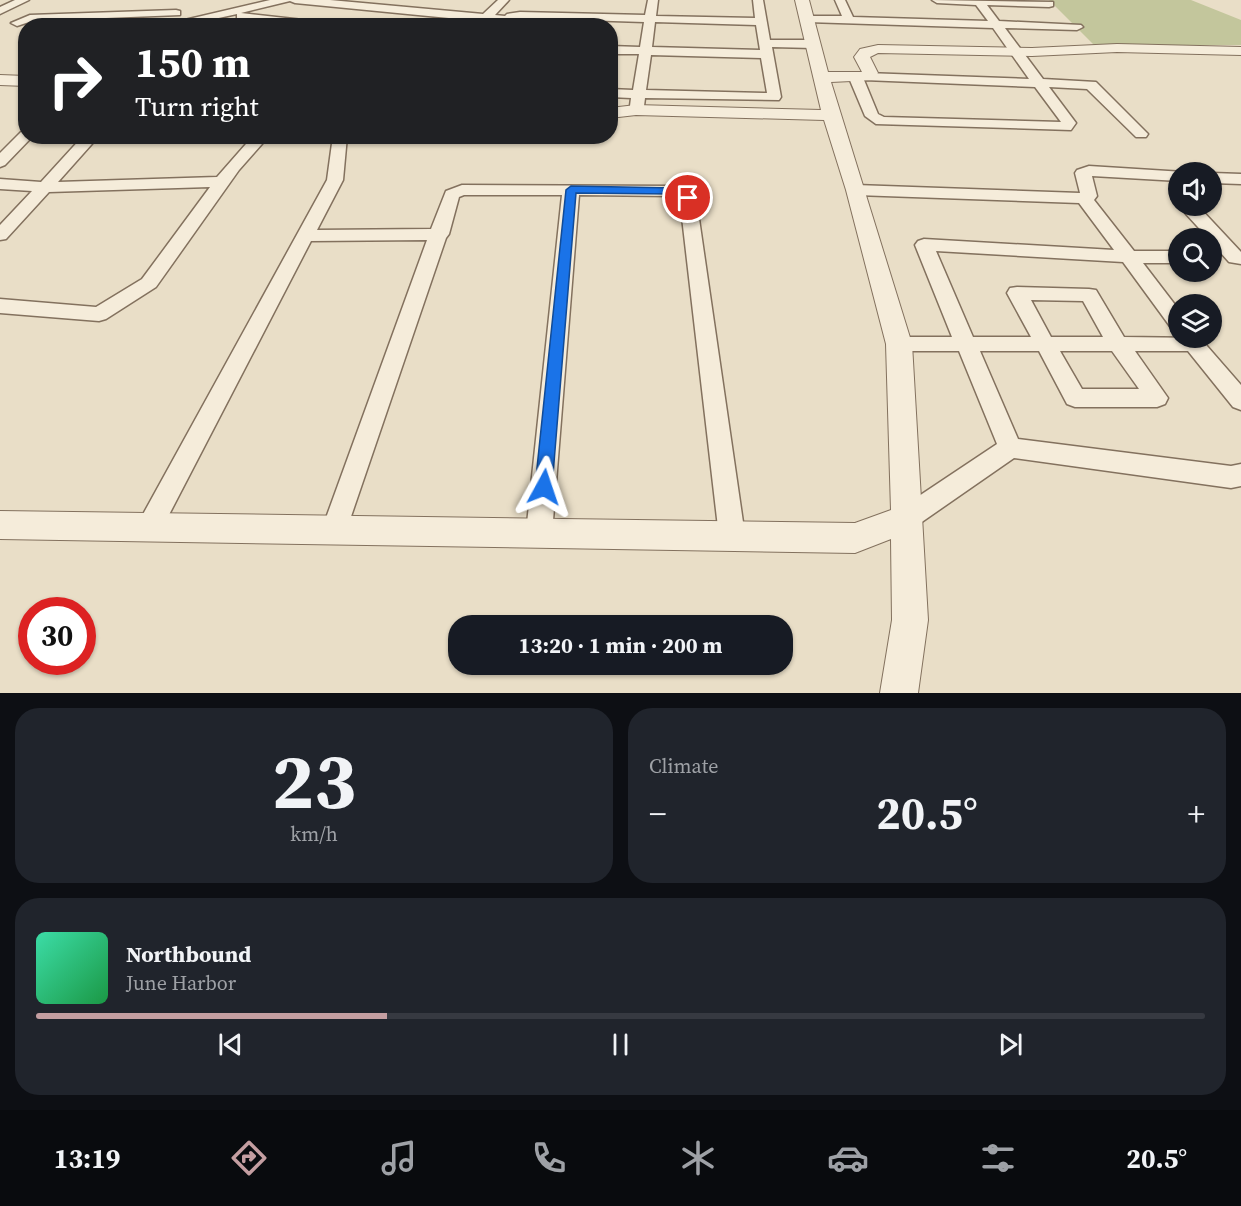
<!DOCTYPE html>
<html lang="en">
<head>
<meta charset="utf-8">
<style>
  :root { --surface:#171b24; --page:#20242c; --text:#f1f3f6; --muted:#9ea1a6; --line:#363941; --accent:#c49ea1 }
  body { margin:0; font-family:"Source Serif 4",serif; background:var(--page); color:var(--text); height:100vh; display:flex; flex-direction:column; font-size:22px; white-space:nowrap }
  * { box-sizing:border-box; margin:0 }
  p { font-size:20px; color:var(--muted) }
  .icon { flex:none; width:33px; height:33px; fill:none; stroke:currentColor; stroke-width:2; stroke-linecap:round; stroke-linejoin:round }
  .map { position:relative; height:693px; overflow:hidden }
  .panel { display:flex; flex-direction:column; gap:15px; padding:15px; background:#0d0f14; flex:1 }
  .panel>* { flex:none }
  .top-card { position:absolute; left:18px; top:18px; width:600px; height:126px; border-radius:24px; box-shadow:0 2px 4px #0004; background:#202124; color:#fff; overflow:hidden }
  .fabs { position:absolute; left:1168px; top:162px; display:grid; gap:12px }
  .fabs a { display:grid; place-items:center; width:54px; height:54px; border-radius:50%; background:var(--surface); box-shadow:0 2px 4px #0004; font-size:30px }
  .speed { position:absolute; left:18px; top:597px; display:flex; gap:12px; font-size:30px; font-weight:700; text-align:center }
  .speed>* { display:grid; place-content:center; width:78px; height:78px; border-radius:50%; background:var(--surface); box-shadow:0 2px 4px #0004; line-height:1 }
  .speed .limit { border:9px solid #d22; background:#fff; color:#111 }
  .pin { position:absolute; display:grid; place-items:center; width:51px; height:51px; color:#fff; margin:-26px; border:3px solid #fff; border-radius:50%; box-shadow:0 2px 6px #0007 }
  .me { position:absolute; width:66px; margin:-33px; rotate:5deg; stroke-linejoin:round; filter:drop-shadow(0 0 4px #0008) }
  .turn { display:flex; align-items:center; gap:21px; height:126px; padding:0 18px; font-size:27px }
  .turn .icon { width:78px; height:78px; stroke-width:2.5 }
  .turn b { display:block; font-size:42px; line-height:51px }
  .big { font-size:45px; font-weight:700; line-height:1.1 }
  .panel .card { flex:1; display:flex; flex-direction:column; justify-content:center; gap:9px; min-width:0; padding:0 21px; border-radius:24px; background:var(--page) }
  .panel .dial { align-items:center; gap:0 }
  .dial b { font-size:78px; line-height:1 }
  .song { display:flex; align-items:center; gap:18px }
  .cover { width:72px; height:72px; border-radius:9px; background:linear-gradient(135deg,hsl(160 70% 55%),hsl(140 70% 35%)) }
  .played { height:6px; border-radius:3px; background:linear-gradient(90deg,var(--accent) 30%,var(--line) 30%) }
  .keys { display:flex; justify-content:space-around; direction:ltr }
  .heat { display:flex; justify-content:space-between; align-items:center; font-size:33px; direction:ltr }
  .panel .tiles { flex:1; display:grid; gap:15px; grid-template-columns:1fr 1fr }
  .card:last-child { grid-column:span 2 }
  .trip { position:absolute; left:448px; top:615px; width:345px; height:60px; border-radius:24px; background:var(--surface); box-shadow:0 2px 4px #0004; font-weight:700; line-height:60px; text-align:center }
  .tab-bar { display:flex; height:96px; justify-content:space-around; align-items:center; background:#090b0e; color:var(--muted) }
  .tab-bar .icon { width:42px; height:42px }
  .tab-bar .current { color:var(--accent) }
  .tab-bar b { font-size:27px; color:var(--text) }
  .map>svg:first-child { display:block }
  .green { fill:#c3c69c }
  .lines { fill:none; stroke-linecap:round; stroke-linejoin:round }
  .minor-casing { stroke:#83715e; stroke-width:3 }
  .tertiary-casing { stroke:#83715e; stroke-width:2 }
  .minor { fill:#f5ecda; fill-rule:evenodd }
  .tertiary { fill:#f5ecda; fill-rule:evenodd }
  .route { fill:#1a73e8; stroke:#114b97; stroke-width:1.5 }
</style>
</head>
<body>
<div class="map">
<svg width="1241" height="693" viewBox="0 0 1241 693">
  <rect width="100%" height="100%" fill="#e9dec7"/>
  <path class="green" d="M 1049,0 L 1191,0 L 1241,20 L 1241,45 L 1094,45 Z"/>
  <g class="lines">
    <g class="minor-casing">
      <path id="minor" d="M 15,0 L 29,0 L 0,14 L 0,7 Z
        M 270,0 L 330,0 L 483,14 L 498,0 L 509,0 L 495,15 L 505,16 L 507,14 L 520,12 L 645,15 L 648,0 L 658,0 L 656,16 L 755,18 L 753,0 L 763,0 L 770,40 L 813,40 L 819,44 L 813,48 L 772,47 L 781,97 L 779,100 L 645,98 L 644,106 L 637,110 L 630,106 L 631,98 L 610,97 L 610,89 L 633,90 L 639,54 L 610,54 L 610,46 L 640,47 L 644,22 L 520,18 L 515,19 L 509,26 L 498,26 L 500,23 L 295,3 L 290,1 L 241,13 L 330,23 L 335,26 L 295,26 L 241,19 L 237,18 L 237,14 L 182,26 L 159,26 ZM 655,22 L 756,25 L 760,50 L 652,47 ZM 651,55 L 761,58 L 767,93 L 646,90 Z
        M 835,0 L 845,0 L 853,17 L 988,21 L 976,5 L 937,3 L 932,0 L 1053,2 L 1053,6 L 1049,7 L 987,5 L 999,21 L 1081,25 L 1083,27 L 1077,30 L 1005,28 L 1043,79 L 1096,82 L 1148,134 L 1146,137 L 1136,137 L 1087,89 L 1049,87 L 1076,123 L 1071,130 L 876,124 L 865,116 L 849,78 L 851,75 L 866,73 L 1029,79 L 993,28 L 807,22 L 801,19 L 807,16 L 842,16 ZM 864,80 L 1035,87 L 1061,122 L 884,117 L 878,114 Z
        M 176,10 L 180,11 L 180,15 L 32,21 L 17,26 L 11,23 L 30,15 Z
        M 26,131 L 26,136 L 32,136 L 31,138 L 5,165 L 0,167 L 0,153 L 21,132 Z
        M 83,136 L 99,136 L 58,182 L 217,177 L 253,136 L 269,136 L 239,170 L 156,287 L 106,319 L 99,321 L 0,313 L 0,299 L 96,307 L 142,279 L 210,187 L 49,192 L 6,239 L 0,240 L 0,225 L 32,191 L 0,189 L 0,179 L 41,182 Z
        M 333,136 L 347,136 L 343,180 L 317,230 L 431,229 L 446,191 L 462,185 L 675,186 L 694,194 L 696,198 L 745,536 L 741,545 L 732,548 L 723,545 L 719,536 L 680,200 L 672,196 L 579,195 L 552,533 L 548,542 L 539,545 L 530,542 L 526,533 L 562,195 L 464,195 L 459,197 L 449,234 L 446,238 L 344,537 L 335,541 L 326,537 L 322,529 L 427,240 L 311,241 L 159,534 L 150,538 L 141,534 L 137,526 L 141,518 L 327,180 Z
        M 1089,166 L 1184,172 L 1179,172 L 1179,181 L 1092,176 L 1097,196 L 1094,200 L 1134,251 L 1179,251 L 1179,263 L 1143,263 L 1179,310 L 1179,331 L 1172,329 L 1123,262 L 936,251 L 973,337 L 1031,337 L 1007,293 L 1010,288 L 1017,287 L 1089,289 L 1096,290 L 1124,337 L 1200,338 L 1241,385 L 1241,410 L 1233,407 L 1188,351 L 1135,351 L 1168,398 L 1165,404 L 1157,407 L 1075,407 L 1067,404 L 1039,351 L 980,351 L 1018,439 L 1231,466 L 1241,464 L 1241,486 L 1231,488 L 1014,458 L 916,526 L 907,530 L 898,526 L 894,518 L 898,510 L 997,444 L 959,351 L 899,351 L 892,349 L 889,344 L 892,339 L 899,337 L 952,337 L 915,245 L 918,241 L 924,239 L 1114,250 L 1079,203 L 856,195 L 848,190 L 856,185 L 1080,193 L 1075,173 L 1077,170 ZM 1031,300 L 1083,301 L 1103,337 L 1051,337 ZM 1060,351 L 1112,351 L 1139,389 L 1082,389 Z
        M 1212,173 L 1241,174 L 1241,184 L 1212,183 Z
        M 1186,206 L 1198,206 L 1241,252 L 1241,264 L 1229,262 L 1212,243 L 1212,238 L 1208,238 L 1186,214 L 1184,210 Z"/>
    </g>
    <g class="tertiary-casing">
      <path id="tertiary" d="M 795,0 L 809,0 L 828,72 L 862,72 L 854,57 L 860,49 L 878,45 L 1032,48 L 1117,44 L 1241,47 L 1241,55 L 1117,52 L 1032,56 L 878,53 L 870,57 L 878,73 L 872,80 L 831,82 L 912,344 L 928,620 L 918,693 L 880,693 L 892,620 L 891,539 L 855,553 L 0,539 L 0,511 L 855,523 L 891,510 L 886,344 L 846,190 L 824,120 L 636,115 L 610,118 L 610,108 L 636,105 L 821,110 Z
        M 0,75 L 26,76 L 26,86 L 0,85 Z"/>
    </g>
    <use href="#minor" class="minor"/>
    <use href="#tertiary" class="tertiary"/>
  </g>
  <path class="route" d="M 571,186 L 675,188 L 693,198 L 688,201 L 672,194 L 576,193 L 552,487 L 549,492 L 544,494 L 538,492 L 535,487 L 566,190 Z"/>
</svg>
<div class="fabs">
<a><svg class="icon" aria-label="sound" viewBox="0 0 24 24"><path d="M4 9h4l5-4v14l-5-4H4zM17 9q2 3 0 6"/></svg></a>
<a><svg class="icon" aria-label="search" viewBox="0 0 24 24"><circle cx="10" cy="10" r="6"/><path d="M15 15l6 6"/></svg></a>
<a><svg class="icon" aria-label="layers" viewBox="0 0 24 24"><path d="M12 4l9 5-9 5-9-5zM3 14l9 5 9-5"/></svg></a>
</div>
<div class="speed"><div class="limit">30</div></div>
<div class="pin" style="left:688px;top:198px;background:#d93025"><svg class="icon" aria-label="arrive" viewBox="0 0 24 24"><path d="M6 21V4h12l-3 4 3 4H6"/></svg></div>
<svg class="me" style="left:544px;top:487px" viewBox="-20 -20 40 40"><path d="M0-17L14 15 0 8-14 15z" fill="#1a73e8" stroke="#fff" stroke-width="4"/></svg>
<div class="trip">13:20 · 1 min · 200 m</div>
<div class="top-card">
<div class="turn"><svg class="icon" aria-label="right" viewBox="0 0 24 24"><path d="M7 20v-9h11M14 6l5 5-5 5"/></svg><div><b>150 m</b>Turn right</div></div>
</div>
</div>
<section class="panel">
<div class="tiles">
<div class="card dial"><b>23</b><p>km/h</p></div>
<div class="card"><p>Climate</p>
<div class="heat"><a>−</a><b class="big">20.5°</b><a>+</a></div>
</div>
<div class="card">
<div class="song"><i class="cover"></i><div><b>Northbound</b><p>June Harbor</p></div></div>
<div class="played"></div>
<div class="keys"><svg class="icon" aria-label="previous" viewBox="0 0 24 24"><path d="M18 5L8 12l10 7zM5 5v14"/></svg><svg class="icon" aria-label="pause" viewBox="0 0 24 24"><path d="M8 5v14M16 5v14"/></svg><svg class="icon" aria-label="next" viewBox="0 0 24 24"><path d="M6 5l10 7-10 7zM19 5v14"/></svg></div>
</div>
</div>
</section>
<nav class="tab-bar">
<b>13:19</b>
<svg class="icon current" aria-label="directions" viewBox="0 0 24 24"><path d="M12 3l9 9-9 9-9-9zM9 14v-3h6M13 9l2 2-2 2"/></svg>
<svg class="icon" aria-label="music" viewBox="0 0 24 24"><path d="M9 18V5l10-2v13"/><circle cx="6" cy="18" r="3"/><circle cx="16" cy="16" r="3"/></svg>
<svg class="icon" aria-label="phone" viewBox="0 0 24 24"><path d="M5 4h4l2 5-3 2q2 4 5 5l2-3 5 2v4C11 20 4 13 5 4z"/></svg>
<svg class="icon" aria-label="climate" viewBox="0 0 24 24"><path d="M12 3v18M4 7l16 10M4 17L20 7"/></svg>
<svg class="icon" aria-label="car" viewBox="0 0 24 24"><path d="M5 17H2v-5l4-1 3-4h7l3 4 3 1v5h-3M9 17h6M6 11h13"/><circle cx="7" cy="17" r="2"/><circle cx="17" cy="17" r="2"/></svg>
<svg class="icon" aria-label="filters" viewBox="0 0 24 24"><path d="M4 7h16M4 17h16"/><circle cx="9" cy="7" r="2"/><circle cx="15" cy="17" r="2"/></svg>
<b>20.5°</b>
</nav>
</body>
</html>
